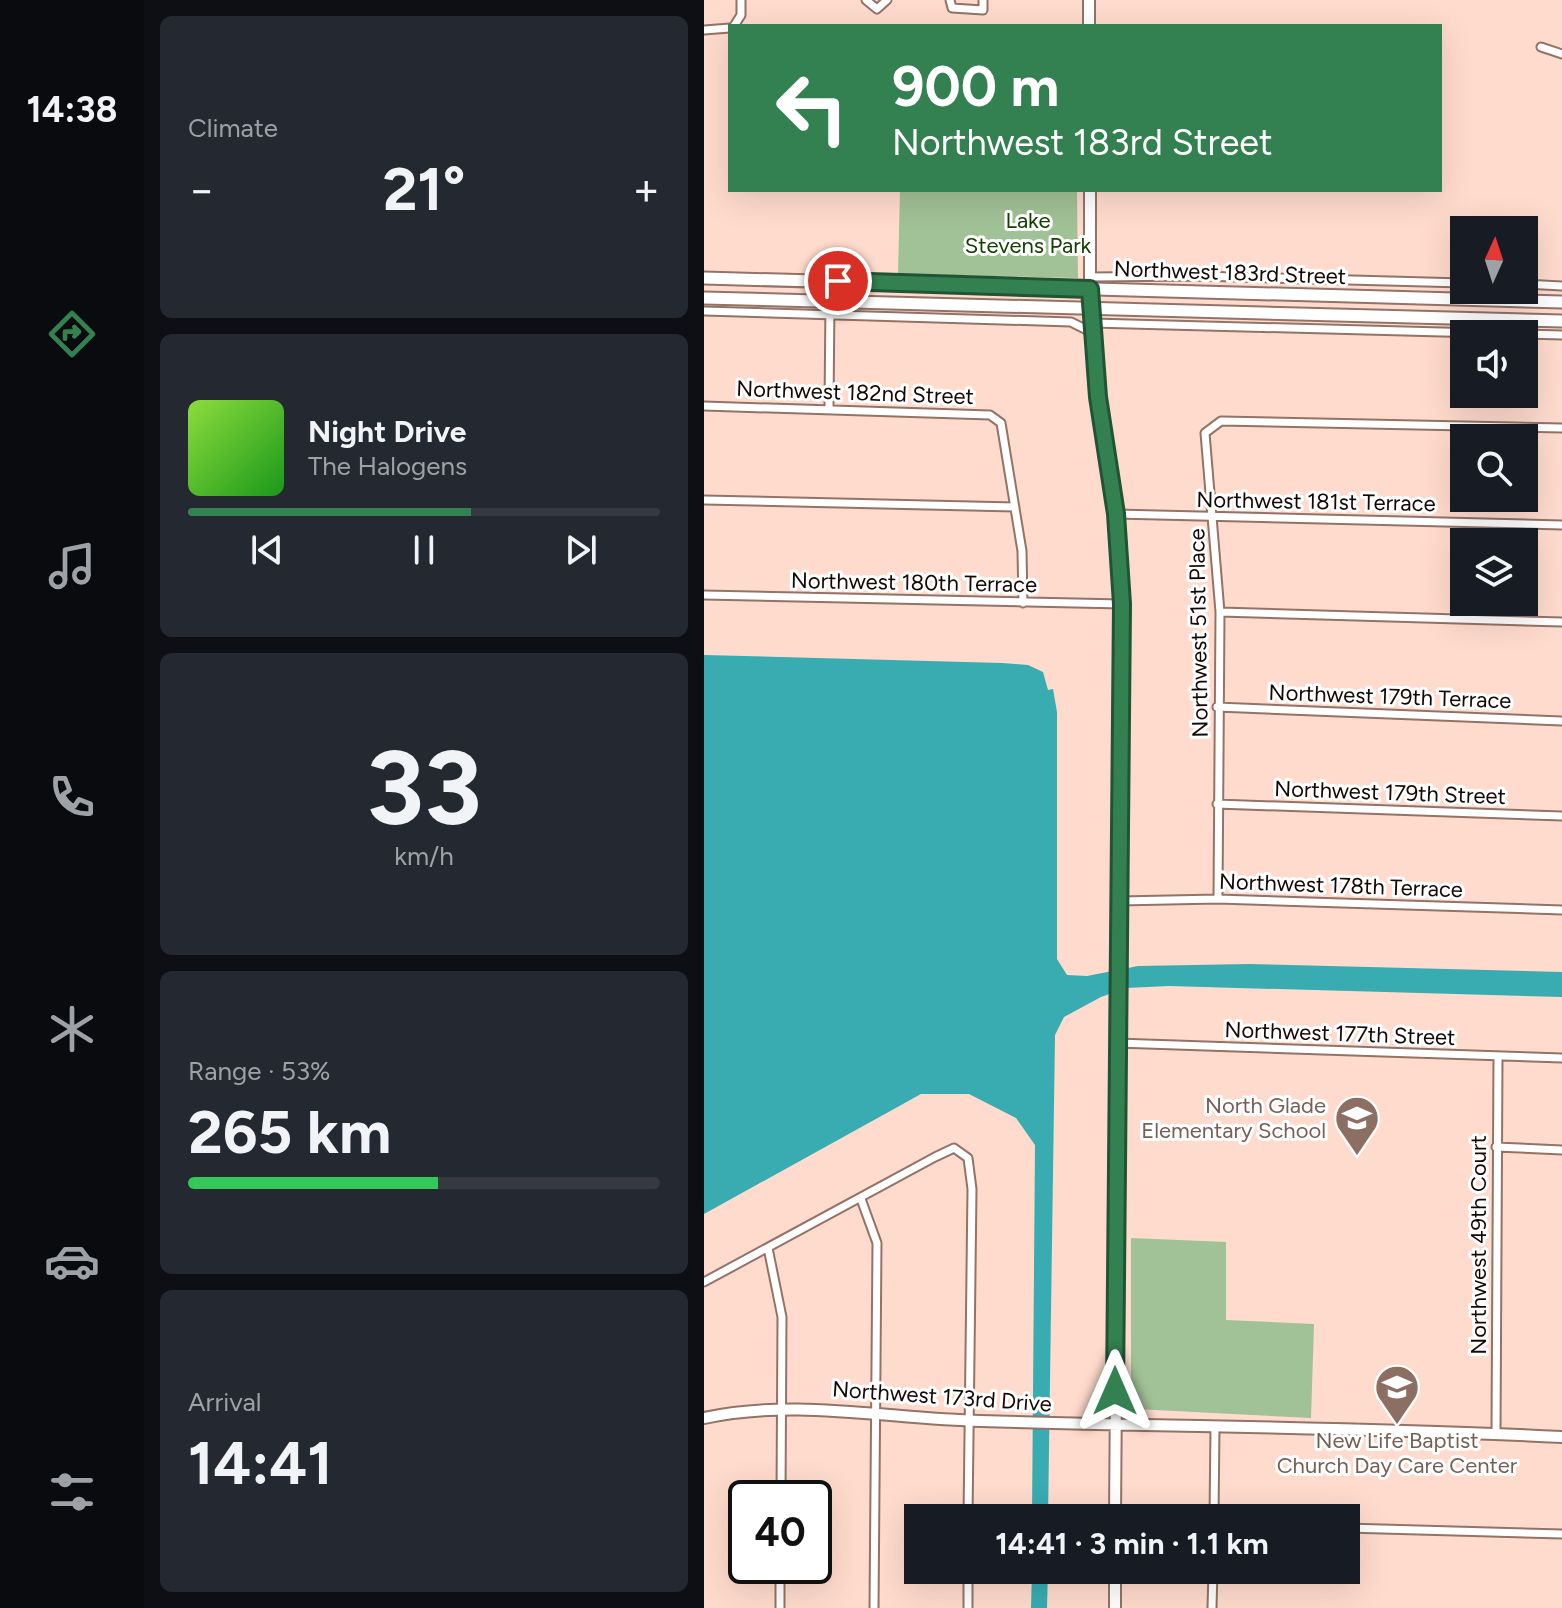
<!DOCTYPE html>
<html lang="en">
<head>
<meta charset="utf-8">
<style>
  :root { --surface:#171b24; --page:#242831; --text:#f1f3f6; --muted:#9ea1a6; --line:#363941; --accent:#338151 }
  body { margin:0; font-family:Figtree,sans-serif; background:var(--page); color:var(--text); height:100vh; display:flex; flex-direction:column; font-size:30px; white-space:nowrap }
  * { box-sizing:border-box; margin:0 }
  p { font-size:26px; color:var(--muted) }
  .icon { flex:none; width:44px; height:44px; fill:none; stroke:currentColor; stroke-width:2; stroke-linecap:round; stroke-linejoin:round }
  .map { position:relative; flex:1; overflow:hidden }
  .side { display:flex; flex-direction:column; gap:16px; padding:16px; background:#0d0f14; width:560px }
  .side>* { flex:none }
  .guide { position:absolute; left:24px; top:24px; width:714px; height:168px; border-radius:0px; box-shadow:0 8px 32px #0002; background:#338151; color:#fff; overflow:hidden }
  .needle { width:52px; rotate:3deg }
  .tools { position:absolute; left:746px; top:216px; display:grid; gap:16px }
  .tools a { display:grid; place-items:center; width:88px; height:88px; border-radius:0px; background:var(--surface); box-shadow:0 8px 32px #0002; font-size:40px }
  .speed { position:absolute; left:24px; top:1480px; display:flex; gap:16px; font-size:40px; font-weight:700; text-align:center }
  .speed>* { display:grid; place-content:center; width:104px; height:104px; border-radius:50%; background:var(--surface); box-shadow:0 8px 32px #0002; line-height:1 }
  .speed .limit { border:4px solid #111; border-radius:12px; background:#fff; color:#111 }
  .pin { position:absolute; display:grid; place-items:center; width:68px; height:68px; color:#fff; margin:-34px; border:4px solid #fff; border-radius:50%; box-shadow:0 2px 8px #0007 }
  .me { position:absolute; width:88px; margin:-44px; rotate:0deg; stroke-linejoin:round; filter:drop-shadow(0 0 6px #0008) }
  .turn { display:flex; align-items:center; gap:28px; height:168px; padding:0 32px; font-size:36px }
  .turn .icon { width:104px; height:104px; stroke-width:2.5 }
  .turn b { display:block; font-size:56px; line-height:68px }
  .big { font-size:60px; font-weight:700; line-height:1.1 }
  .side .widget { flex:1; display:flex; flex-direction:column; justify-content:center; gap:12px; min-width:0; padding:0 28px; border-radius:12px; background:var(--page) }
  .side .dial { align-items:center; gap:0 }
  .dial b { font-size:104px; line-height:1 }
  .song { display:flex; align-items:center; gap:24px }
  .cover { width:96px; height:96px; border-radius:12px; background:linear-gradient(135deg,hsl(90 70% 55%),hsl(120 70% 35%)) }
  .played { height:8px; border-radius:4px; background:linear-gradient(90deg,var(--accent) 60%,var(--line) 60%) }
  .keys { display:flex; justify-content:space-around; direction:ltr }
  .heat { display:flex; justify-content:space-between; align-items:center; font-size:44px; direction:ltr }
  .charge { height:12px; border-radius:6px; background:linear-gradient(90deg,#34c759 53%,var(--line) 0) }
  .trip { position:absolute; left:200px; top:1504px; width:456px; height:80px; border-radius:0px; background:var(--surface); box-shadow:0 8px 32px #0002; font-weight:700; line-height:80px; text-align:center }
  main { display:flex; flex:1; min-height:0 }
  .tabs { display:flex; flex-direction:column; width:144px; justify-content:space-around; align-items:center; background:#090b0e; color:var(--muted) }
  .tabs .icon { width:56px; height:56px }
  .tabs .current { color:var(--accent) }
  .tabs b { font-size:36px; color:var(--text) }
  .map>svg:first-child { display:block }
  .green { fill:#a1c196 }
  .water { fill:#38acb1 }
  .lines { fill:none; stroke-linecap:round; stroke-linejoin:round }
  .street-casing { stroke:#937367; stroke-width:11 }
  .secondary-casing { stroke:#937367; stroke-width:14 }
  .primary-casing { stroke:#937367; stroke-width:15 }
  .street { stroke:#fff; stroke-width:7 }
  .secondary { stroke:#fff; stroke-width:10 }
  .primary { stroke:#fff; stroke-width:11 }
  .route-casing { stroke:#215435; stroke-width:20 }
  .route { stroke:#338151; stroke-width:14 }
  .labels { text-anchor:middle; stroke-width:6; stroke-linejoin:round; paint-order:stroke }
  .park-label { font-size:22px; fill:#154100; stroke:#fff }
  .street-label { font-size:22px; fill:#140805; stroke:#fff }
  .education-label { font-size:22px; fill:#785e54; stroke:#fff; text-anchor:end }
</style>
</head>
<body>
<main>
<nav class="tabs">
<b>14:38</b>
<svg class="icon current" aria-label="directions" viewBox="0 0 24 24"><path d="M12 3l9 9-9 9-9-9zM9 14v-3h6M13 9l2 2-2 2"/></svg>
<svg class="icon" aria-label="music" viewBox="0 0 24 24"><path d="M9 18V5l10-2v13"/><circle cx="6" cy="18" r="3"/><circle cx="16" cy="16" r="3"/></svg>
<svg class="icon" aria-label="phone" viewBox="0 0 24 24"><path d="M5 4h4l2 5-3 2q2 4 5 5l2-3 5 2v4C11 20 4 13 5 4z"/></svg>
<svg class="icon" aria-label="climate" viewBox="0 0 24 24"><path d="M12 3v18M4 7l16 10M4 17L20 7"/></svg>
<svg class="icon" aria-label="car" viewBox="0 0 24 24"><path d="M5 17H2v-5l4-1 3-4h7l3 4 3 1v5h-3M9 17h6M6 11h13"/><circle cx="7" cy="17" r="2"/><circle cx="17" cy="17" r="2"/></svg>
<svg class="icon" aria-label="filters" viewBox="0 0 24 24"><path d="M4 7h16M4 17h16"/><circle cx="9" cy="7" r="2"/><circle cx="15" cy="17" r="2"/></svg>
</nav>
<section class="side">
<div class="widget"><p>Climate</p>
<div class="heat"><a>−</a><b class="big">21°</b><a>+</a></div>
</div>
<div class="widget">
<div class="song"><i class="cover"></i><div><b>Night Drive</b><p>The Halogens</p></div></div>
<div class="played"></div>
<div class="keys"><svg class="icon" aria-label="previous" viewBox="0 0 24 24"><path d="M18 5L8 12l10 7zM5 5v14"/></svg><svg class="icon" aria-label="pause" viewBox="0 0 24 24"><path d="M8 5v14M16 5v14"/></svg><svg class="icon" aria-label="next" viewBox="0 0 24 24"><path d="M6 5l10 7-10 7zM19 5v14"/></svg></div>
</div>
<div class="widget dial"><b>33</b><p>km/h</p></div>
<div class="widget"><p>Range · 53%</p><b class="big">265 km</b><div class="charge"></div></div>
<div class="widget"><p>Arrival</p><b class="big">14:41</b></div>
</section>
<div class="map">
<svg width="858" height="1608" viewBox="0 0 858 1608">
  <rect width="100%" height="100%" fill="#ffdbcd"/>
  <path class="green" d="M 196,190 L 373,190 L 374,278 L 194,274 Z
    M 427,1238 L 522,1242 L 522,1320 L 610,1324 L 607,1418 L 432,1409 L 427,1402 Z"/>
  <path class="water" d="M 0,655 L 298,663 L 324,665 L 339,672 L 344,690 L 349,689 L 353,712 L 353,959 L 363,975 L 383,976 L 434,966 L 545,964 L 858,972 L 858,997 L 465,986 L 422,988 L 397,997 L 360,1017 L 351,1035 L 344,1518 L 328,1518 L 331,1145 L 312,1118 L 265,1094 L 217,1094 L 0,1214 Z
    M 328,1570 L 344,1570 L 343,1608 L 327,1608 Z"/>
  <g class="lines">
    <g class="street-casing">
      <path id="street" d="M 162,0 L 173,9 L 183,0
        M 246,0 L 248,8 L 279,10 L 279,0
        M 30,26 L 37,15 L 37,0
        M 0,30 L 26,28
        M 837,47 L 858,54
        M 386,277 L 495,276 L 760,283
        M 820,284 L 858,286
        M 0,311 L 367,322 L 383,330 L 388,337
        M 388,323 L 815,334
        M 820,334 L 858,335
        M 0,406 L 286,415 L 297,423 L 318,551 L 319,603
        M 125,407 L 126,301
        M 0,500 L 311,507
        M 412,514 L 858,525
        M 0,595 L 418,604
        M 516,612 L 858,622
        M 513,707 L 858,721
        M 513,804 L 858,816
        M 514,899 L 516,612 L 501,433 L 517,421 L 858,428
        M 415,901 L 514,899 L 858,910
        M 413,1043 L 858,1058
        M 792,1147 L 858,1150
        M 157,1199 L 173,1243 L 170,1608
        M 64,1248 L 78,1317 L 77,1498
        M 0,1282 L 231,1157 L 250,1148 L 264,1158 L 268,1189 L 264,1518
        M 792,1433 L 794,1057
        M 510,1518 L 511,1427
        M 642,1528 L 858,1534
        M 76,1608 L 76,1566
        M 264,1608 L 264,1570
        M 508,1608 L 509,1570"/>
    </g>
    <g class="secondary-casing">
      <path id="secondary" d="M 385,0 L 385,26
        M 386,190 L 386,307 L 394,397 L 412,514 L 418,604 L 411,1518
        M 0,1418 C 91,1398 185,1419 277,1421 C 471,1427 665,1427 858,1437
        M 411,1608 L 411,1570"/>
    </g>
    <g class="primary-casing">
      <path id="primary" d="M 0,278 L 858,302
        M 0,298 L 858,321"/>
    </g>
    <use href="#street" class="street"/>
    <use href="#secondary" class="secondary"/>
    <use href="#primary" class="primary"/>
  </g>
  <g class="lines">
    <g class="route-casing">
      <path id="route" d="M 134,281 L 386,289 L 394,397 L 412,514 L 418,604 L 411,1391"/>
    </g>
    <use href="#route" class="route"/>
  </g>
  <defs>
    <g id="school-pin" transform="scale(2.3)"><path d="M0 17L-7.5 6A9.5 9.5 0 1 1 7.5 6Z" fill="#8d6e63" stroke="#fff"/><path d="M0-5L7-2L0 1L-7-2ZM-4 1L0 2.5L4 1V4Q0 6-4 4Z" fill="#fff"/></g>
  </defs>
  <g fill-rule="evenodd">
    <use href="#school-pin" x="653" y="1118"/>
    <use href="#school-pin" x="693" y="1387"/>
  </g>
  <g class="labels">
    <g class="park-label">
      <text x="324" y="228">Lake<tspan x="324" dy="25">Stevens Park</tspan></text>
    </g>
    <g class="street-label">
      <text transform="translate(526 272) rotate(2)" y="8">Northwest 183rd Street</text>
      <text transform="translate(151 392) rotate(2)" y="8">Northwest 182nd Street</text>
      <text transform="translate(612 501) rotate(1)" y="8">Northwest 181st Terrace</text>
      <text transform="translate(210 582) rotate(1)" y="8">Northwest 180th Terrace</text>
      <text transform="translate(494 633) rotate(-91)" y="8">Northwest 51st Place</text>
      <text transform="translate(686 696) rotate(2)" y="8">Northwest 179th Terrace</text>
      <text transform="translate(686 792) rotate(2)" y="8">Northwest 179th Street</text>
      <text transform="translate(637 885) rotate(2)" y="8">Northwest 178th Terrace</text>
      <text transform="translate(636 1033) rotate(2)" y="8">Northwest 177th Street</text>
      <text transform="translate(774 1245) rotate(-90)" y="8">Northwest 49th Court</text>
      <text transform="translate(238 1396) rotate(4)" y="8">Northwest 173rd Drive</text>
    </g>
    <g class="education-label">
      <text x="622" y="1113">North Glade<tspan x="622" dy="25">Elementary School</tspan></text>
      <text x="693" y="1448" text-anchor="middle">New Life Baptist<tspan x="693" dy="25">Church Day Care Center</tspan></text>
    </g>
  </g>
</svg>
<div class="tools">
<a><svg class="needle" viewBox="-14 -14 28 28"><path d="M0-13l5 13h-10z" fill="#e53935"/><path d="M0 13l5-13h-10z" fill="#9ea1a6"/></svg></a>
<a><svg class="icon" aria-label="sound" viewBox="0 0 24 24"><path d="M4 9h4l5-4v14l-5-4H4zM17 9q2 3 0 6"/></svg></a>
<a><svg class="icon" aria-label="search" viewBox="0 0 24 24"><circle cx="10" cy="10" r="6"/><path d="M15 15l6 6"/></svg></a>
<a><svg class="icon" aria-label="layers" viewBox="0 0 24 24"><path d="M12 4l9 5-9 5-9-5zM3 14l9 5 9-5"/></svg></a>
</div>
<div class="speed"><div class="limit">40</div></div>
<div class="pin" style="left:134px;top:281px;background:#d93025"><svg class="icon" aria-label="arrive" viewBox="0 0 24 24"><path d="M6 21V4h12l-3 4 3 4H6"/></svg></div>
<svg class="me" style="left:411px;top:1391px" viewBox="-20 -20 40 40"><path d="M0-17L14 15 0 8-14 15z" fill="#338151" stroke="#fff" stroke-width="4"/></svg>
<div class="trip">14:41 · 3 min · 1.1 km</div>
<div class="guide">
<div class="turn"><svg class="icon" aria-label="left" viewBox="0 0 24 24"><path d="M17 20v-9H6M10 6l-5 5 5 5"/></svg><div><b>900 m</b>Northwest 183rd Street</div></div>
</div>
</div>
</main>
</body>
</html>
